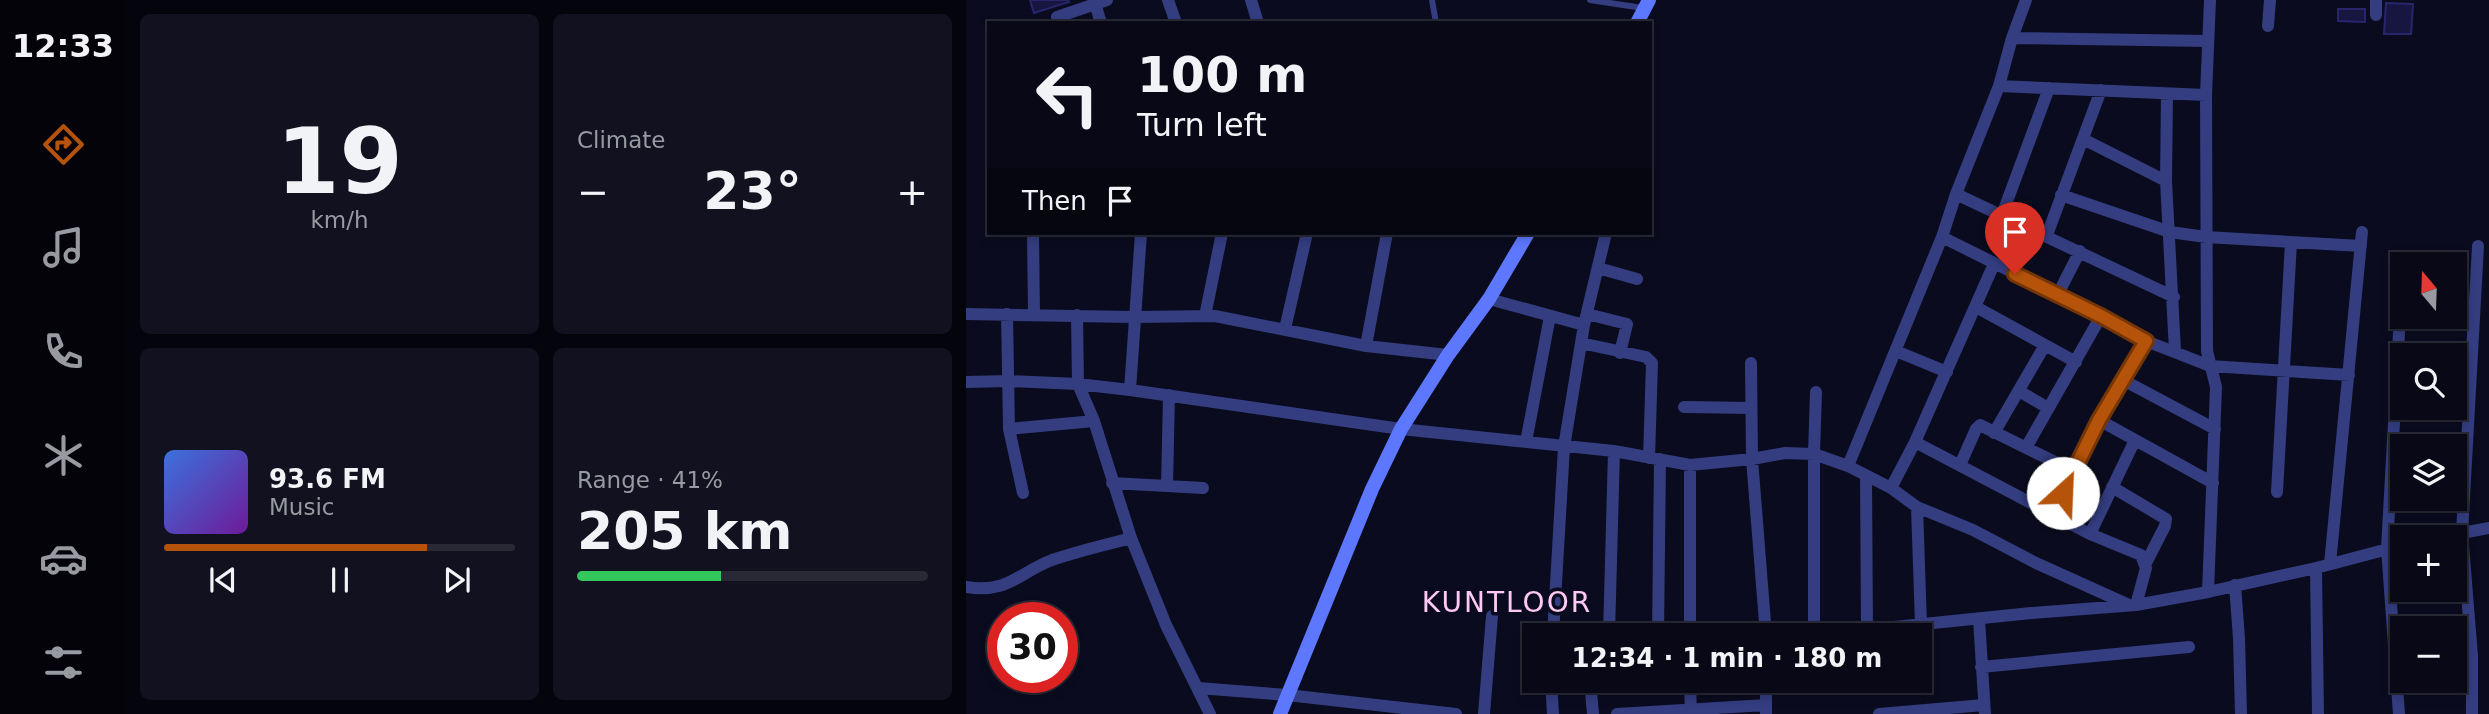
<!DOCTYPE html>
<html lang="en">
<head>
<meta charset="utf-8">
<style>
  :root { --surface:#080816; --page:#11111f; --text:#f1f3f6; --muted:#989aa1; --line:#292935; --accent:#b45309 }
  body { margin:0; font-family:"DejaVu Sans",sans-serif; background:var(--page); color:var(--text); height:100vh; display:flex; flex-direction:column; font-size:26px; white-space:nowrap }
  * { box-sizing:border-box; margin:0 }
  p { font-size:23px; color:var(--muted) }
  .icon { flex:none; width:38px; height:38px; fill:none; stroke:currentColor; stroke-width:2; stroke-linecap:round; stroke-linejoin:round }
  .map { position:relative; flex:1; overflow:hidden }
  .panel { display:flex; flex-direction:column; gap:14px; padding:14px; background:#04040c; width:840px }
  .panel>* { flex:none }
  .hud { position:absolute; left:21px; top:21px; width:665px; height:214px; border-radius:0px; box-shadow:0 4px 10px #0003,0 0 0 2px var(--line); background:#080816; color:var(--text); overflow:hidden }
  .needle { width:46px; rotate:341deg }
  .controls { position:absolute; left:1424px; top:252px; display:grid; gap:14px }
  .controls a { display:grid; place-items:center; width:77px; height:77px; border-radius:0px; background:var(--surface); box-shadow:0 4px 10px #0003,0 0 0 2px var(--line); font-size:35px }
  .speed { position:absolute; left:21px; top:602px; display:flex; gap:14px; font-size:35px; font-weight:700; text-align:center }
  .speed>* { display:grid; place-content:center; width:91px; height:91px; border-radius:50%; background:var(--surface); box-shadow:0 4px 10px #0003,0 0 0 2px var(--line); line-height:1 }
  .speed .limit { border:10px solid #d22; background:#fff; color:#111 }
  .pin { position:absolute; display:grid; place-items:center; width:60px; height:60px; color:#fff; margin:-72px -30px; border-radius:50% 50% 50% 0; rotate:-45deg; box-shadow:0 0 7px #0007 }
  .pin .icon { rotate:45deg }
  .me { position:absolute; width:77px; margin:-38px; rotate:25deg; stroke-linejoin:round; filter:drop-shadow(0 0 5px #0008) }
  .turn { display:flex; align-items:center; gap:24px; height:147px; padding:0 35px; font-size:32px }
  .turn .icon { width:91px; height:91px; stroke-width:2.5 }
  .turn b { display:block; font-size:49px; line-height:60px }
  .then { display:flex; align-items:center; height:66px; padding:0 35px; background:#0003; gap:14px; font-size:26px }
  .big { font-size:52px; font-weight:700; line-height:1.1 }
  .panel .widget { flex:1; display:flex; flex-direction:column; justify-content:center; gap:10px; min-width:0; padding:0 24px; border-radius:10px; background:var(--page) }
  .panel .dial { align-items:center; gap:0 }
  .dial b { font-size:91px; line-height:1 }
  .song { display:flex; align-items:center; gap:21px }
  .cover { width:84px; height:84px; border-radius:10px; background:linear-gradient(135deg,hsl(220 70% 55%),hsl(280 70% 35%)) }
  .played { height:7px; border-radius:4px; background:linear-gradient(90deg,var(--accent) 75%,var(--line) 75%) }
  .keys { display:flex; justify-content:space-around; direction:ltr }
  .heat { display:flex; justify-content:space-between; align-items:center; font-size:38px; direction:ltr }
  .charge { height:10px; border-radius:5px; background:linear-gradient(90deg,#34c759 41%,var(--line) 0) }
  .panel .tiles { flex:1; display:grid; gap:14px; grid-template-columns:repeat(2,1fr) }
  .trip { position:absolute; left:556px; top:623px; width:410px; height:70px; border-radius:0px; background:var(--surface); box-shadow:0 4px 10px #0003,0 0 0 2px var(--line); font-weight:700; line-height:70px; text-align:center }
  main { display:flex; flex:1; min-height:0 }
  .menu { display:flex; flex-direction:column; width:126px; justify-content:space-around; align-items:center; background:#030309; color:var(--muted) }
  .menu .icon { width:49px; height:49px }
  .menu .selected { color:var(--accent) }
  .menu b { font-size:32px; color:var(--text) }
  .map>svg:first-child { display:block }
  .building { fill:#161640; stroke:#27266d; stroke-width:2 }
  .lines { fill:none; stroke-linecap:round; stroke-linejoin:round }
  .lane { stroke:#333d80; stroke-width:6 }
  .street { stroke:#333d80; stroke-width:12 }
  .secondary { stroke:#5e77ff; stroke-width:14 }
  .route-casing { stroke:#753606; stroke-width:18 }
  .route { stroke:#b45309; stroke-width:12 }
  .labels { text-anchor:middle; stroke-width:7; stroke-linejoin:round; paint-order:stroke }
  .quarter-label { font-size:28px; letter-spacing:2px; fill:#ffc9f5; stroke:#0a0b1e }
</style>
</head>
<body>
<main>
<nav class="menu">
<b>12:33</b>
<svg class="icon selected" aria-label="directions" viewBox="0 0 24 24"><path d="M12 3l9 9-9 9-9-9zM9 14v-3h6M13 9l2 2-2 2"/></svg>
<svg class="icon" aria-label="music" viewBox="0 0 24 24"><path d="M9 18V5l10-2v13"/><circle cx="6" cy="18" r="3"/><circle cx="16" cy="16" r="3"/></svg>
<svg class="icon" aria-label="phone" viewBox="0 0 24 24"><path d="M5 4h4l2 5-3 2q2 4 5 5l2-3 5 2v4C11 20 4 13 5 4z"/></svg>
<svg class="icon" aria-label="climate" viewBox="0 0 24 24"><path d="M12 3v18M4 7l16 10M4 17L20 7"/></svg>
<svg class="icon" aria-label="car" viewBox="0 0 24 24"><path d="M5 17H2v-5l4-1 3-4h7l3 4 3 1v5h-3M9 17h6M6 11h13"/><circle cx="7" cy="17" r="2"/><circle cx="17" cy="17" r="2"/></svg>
<svg class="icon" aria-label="filters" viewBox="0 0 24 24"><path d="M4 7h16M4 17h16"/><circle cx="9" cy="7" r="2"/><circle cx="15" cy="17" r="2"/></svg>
</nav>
<section class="panel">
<div class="tiles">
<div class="widget dial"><b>19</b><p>km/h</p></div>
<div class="widget"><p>Climate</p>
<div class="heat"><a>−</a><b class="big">23°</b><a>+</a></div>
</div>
<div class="widget">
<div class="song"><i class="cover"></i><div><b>93.6 FM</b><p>Music</p></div></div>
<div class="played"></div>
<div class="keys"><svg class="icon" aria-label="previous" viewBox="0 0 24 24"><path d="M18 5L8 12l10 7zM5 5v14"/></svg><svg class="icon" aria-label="pause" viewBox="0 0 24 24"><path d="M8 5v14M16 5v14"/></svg><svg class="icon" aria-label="next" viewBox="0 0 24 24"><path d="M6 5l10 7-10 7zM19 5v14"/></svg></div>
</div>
<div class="widget"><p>Range · 41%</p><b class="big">205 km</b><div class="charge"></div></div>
</div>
</section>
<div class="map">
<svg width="1523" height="714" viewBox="0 0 1523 714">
  <rect width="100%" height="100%" fill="#0a0b1e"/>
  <path class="building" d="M 64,0 L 102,0 L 103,2 L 68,13 Z
    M 1420,3 L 1447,4 L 1445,34 L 1418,34 Z
    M 1372,9 L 1399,9 L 1399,22 L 1372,21 Z"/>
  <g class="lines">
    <path class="lane" d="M 466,0 L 470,23
      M 624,0 L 677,8"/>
    <path class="street" d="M 128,0 L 135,23
      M 202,0 L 210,23
      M 285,0 L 292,23
      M 1410,15 L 1410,0
      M 91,17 L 141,0
      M 1302,26 L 1304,0
      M 1046,38 L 1242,41
      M 1033,86 L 1240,95
      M 1201,94 L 1200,181 L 1209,351
      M 1117,139 L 1200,181
      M 990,194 L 1208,297
      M 1095,195 L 1204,232 L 1240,237 L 1395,246
      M 1036,215 L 1083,88
      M 67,233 L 68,314
      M 1081,235 L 1135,90
      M 976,237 L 1135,316 L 1180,341 L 1244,366 L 1383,375
      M 632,268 L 671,279
      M 1092,294 L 1114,251
      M 523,299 L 618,325
      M 1010,307 L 1110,362
      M 0,314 L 167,317 L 249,316 L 400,346 L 482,355
      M 41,314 L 43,429 L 57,493
      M 621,314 L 661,324 L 654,353
      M 111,315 L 112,384 L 128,421 L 165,538 L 200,625 L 244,714
      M 239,316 L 256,233
      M 319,329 L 341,233
      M 615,343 L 680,357 L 686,363 L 683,458
      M 400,346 L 421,233
      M 930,351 L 981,372
      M 785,363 L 786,459 L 800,635
      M 1157,380 L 1249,429
      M 0,382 L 43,381 L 112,384 L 164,390 L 435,429 L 648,451 L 724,465 L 786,459 L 819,453 L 848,454 L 882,466 L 925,488 L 951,507 L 1007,530 L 1070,563 L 1163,605
      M 164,390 L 175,233
      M 1053,391 L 1082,408
      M 718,407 L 785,408
      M 1133,420 L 1247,483
      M 43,429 L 128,421
      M 1028,433 L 1079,345
      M 560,442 L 584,316
      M 949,442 L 1124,534 L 1175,555 L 1180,568 L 1170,605
      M 1061,446 L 1135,316
      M 994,465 L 1010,429 L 1014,425 L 1107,471
      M 882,466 L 976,237 L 990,194 L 1033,86 L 1046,38 L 1060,0
      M 900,477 L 901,629
      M 146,483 L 237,488
      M 201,486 L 203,395
      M 1146,487 L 1200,519 L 1199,526 L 1180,563
      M 925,488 L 949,442 L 1028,264
      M 1311,492 L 1325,242
      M 951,507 L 955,624
      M 1088,515 C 1114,454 1146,398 1180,341
      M 1124,534 L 1169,440
      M 1475,537 L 1523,528
      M 1364,564 L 1396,232
      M 1350,568 L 1352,714
      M 1269,585 L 1273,638 L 1275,714
      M 0,587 C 42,594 52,573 86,560 C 112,551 139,545 165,538
      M 1242,592 L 1250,387 L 1241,351 L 1240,95 L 1244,0
      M 1013,619 L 1019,714
      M 587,635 L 598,447 L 618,325 L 639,237
      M 643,635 L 648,451
      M 692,635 L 694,459
      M 724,635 L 724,465
      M 848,635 L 848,454 L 850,392
      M 850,635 L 1065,613 L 1170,605 L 1242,592 L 1350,568 L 1437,545
      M 1015,667 L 1223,647
      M 585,681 L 587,714
      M 624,681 L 627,714
      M 724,681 L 725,714
      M 232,688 L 321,695 L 490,714
      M 518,714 L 526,616
      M 651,714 L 800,705
      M 800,714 L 800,681
      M 913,714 L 1018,705
      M 1433,714 L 1421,548 L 1436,280
      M 1506,714 L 1506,656 L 1496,533 L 1512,246"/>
    <path class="secondary" d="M 671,23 L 683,0
      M 314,714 L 406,489 L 435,429 L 482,355 L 523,299 L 562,233"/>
  </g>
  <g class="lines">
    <g class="route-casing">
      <path id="route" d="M 1049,274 L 1135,316 L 1180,341 L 1133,420 L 1097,493"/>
    </g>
    <use href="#route" class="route"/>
  </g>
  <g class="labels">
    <g class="quarter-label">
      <text x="541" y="612">KUNTLOOR</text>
    </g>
  </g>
</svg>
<div class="controls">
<a><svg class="needle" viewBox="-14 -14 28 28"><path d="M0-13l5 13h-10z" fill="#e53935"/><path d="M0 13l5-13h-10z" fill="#989aa1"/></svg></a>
<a><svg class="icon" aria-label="search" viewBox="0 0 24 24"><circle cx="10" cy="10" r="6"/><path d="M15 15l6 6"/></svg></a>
<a><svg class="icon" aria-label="layers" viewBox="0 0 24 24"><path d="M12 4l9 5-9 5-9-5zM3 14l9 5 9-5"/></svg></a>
<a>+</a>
<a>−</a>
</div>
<div class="speed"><div class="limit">30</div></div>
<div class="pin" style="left:1049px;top:274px;background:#d93025"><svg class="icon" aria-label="arrive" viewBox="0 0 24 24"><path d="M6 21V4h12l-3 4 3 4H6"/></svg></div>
<svg class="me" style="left:1097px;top:493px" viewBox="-20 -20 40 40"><circle r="19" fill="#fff"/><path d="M0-13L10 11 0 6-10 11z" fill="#b45309"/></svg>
<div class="trip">12:34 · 1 min · 180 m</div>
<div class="hud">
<div class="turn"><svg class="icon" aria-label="left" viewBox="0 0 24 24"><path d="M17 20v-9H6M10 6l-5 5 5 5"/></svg><div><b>100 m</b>Turn left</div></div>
<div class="then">Then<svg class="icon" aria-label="arrive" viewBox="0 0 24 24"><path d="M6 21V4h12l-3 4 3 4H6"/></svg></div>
</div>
</div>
</main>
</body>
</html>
